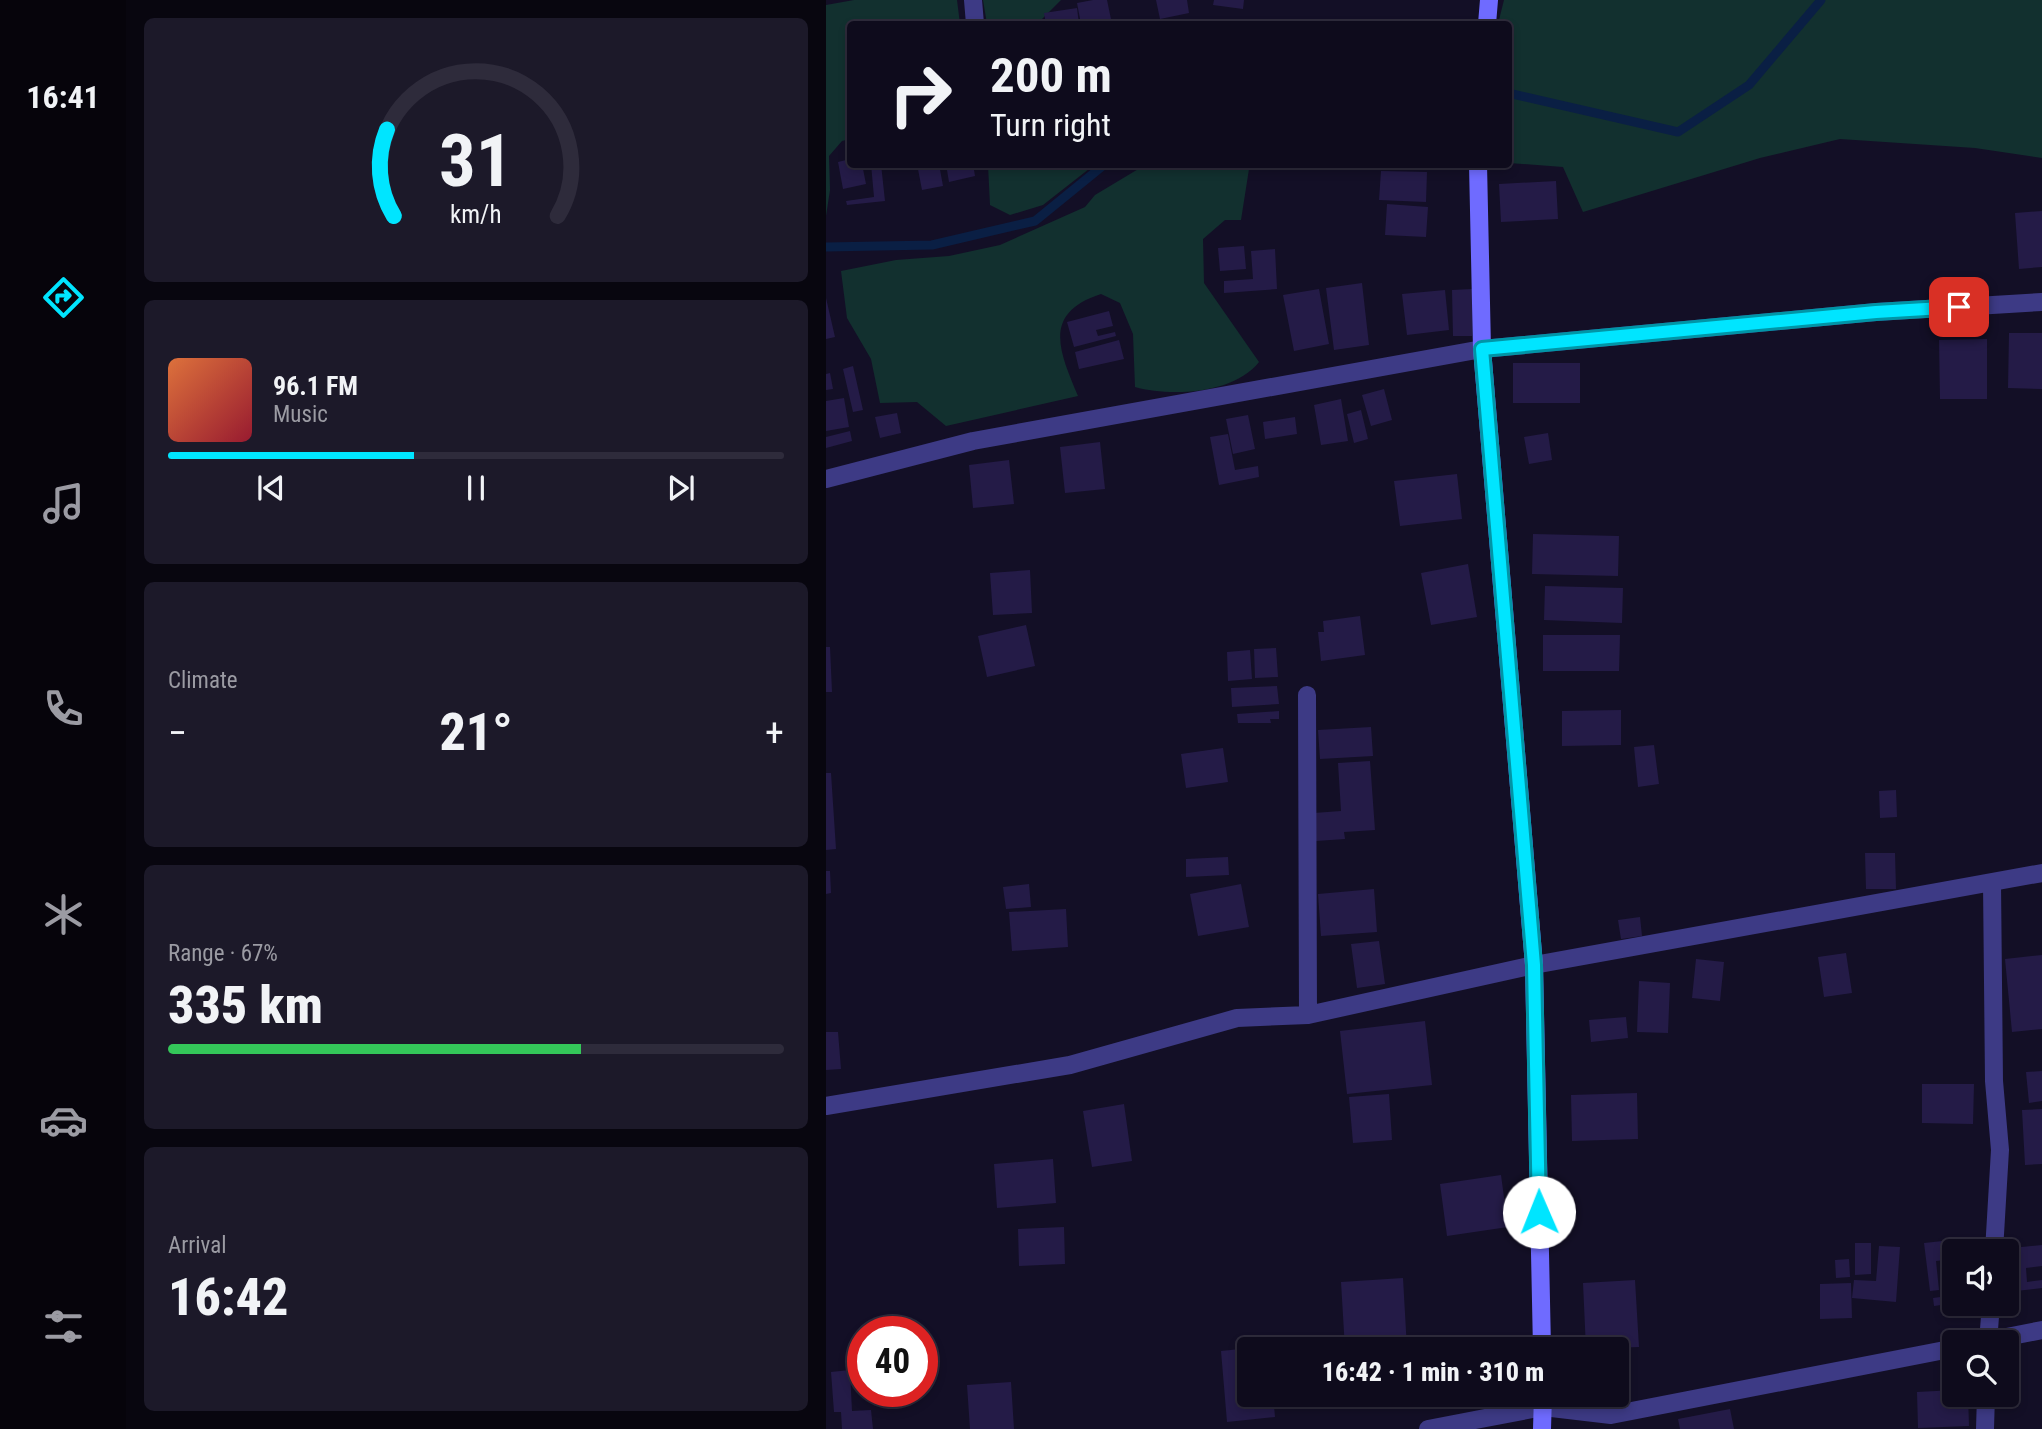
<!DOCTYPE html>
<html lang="en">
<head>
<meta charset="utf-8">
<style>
  :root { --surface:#0e0b1c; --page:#1c1929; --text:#f1f3f6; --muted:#9b9ba3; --line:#2e2b3b; --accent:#00e5ff }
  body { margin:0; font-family:"Roboto Condensed",sans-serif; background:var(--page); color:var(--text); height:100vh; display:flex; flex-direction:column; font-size:26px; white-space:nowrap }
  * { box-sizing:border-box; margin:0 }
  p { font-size:23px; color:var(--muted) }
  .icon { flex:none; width:38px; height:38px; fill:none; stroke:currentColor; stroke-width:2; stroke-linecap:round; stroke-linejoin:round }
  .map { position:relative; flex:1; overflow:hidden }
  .panel { display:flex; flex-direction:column; gap:18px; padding:18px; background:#08060f; width:700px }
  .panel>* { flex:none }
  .hud { position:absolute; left:21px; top:21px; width:665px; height:147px; border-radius:7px; box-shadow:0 4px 10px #0003,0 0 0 2px var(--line); background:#0e0b1c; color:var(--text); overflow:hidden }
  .fabs { position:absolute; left:1116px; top:1239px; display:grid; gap:14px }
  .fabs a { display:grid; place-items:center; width:77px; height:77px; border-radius:7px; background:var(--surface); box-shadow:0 4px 10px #0003,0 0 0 2px var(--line); font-size:35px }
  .speed { position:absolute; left:21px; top:1316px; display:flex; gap:14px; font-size:35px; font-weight:700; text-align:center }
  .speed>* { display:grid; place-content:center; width:91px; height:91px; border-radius:50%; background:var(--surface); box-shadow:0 4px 10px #0003,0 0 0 2px var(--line); line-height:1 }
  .speed .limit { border:10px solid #d22; background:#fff; color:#111 }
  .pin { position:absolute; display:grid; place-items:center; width:60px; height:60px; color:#fff; margin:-30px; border-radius:14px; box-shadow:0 4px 10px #0006 }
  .me { position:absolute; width:77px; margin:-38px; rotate:359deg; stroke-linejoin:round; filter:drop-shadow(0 0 5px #0008) }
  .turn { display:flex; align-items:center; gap:24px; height:147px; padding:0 28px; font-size:32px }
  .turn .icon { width:91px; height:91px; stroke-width:2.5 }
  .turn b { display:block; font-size:49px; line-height:60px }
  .big { font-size:52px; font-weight:800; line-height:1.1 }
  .panel .card { flex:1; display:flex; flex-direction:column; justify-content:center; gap:10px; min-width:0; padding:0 24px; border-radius:10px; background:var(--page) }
  .panel .dial { align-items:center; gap:0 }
  .dial svg { height:182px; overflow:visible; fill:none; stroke:var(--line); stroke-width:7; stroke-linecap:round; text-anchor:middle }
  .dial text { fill:var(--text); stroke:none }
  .song { display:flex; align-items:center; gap:21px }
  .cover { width:84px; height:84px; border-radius:10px; background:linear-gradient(135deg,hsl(20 70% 55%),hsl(350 70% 35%)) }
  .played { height:7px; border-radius:4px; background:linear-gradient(90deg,var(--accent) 40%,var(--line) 40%) }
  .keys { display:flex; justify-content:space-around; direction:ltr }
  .heat { display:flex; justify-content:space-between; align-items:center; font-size:38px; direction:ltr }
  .charge { height:10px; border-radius:5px; background:linear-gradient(90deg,#34c759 67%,var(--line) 0) }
  .trip { position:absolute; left:411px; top:1337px; width:392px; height:70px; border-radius:7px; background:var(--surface); box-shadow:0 4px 10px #0003,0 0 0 2px var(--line); font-weight:800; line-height:70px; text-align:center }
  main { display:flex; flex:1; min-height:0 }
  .dock { display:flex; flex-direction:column; width:126px; justify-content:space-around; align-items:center; background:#06040b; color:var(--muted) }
  .dock .icon { width:49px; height:49px }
  .dock .on { color:var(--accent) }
  .dock b { font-size:32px; color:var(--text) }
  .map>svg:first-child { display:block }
  .green { fill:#12302f }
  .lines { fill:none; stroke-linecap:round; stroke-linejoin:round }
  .stream { stroke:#0a1f44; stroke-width:9 }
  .building { fill:#241b47 }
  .street { stroke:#3d3a85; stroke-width:18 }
  .secondary { stroke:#6f6bff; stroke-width:18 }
  .route-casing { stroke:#0095a6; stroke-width:18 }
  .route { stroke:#00e5ff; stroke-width:12 }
</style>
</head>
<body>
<main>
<nav class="dock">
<b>16:41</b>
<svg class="icon on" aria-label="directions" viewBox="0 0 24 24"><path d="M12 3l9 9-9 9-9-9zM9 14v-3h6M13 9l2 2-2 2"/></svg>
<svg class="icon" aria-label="music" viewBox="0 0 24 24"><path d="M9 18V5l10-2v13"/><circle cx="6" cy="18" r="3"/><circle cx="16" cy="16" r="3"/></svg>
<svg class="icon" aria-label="phone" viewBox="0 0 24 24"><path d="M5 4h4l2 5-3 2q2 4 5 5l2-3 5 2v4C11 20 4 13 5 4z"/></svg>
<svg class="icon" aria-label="climate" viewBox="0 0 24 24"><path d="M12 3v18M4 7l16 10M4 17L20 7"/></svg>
<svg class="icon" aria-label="car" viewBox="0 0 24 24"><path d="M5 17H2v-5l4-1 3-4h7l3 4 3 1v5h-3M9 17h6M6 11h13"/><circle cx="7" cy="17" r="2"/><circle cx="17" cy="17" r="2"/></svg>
<svg class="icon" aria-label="filters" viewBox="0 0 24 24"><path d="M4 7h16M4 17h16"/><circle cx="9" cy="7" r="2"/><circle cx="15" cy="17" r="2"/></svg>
</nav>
<section class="panel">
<div class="card dial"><svg viewBox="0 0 100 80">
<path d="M14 69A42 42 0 1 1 86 69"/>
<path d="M14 69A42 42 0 0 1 11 31" stroke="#00e5ff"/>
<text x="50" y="56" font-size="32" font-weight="700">31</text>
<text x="50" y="72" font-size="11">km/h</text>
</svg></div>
<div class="card">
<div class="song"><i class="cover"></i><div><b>96.1 FM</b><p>Music</p></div></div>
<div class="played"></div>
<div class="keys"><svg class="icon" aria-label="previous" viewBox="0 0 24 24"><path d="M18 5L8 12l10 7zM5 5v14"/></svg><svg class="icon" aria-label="pause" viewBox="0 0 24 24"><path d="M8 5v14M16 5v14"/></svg><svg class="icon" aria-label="next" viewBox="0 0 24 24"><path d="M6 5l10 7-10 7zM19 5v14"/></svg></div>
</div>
<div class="card"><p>Climate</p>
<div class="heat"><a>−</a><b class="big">21°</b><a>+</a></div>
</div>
<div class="card"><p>Range · 67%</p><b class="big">335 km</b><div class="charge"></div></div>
<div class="card"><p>Arrival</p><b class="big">16:42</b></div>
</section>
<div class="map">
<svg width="1216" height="1429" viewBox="0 0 1216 1429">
  <rect width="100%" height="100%" fill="#130f26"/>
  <path class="green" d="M 28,0 L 131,0 L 134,24 L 24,24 L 24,139 L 16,141 L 3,156 L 4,190 L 0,216 L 0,5 Z
    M 157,0 L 235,0 L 211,24 L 161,24 Z
    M 678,0 L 1216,0 L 1216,158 L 1149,148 L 1014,139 L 934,158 L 757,212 L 737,167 L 683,163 L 682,24 L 672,24 Z
    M 162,165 L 162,164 L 268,165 L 217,205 L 184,215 L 164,205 Z
    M 319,165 L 419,165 L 423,169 L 415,220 L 399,220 L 377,239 L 378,283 L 433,362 C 408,394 345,397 309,387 L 307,334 L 294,303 L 275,294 C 216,313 233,351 252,396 L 120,426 L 91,402 L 54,403 L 45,359 L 21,318 L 15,271 L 70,260 L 123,256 L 174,245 L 259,207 L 269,195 Z"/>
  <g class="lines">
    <path class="stream" d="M 682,93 L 852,132 L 923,85 L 995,0
      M 0,247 L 106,245 L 209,221 L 279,164"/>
  </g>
  <path class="building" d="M 267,0 L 281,0 L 286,24 L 255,24 L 251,3 Z
    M 330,0 L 361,0 L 363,13 L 334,19 Z
    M 388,0 L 418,0 L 417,9 L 387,5 Z
    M 251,8 L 253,24 L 220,24 L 218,13 Z
    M 24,159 L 24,164 L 36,164 L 40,184 L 17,189 L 12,162 Z
    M 45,164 L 55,164 L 59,201 L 21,205 L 20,201 L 48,197 Z
    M 91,164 L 113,164 L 117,186 L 96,190 Z
    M 120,164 L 147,164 L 149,176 L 123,182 Z
    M 555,171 L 601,172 L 600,202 L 553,200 Z
    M 730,181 L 732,219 L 675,222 L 673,184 Z
    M 561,204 L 602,207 L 600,237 L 559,235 Z
    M 1216,211 L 1216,267 L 1193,269 L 1189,213 Z
    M 418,246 L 420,269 L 394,271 L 392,248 Z
    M 449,249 L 451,289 L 398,293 L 398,281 L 427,279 L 425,251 Z
    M 536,283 L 543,345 L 508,350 L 500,288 Z
    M 493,289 L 503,344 L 468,351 L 457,295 Z
    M 646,289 L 646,336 L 627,336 L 626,290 Z
    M 619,290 L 623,330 L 581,335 L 576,294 Z
    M 0,298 L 9,337 L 0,339 Z
    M 283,311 L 287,326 L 270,330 L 272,336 L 289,332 L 290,336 L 248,347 L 241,322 Z
    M 1183,333 L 1216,333 L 1216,389 L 1182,388 Z
    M 1161,339 L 1161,399 L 1114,399 L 1113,340 Z
    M 293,340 L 298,359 L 253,369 L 249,352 Z
    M 687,363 L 754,363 L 754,403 L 687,403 Z
    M 27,366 L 37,410 L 27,412 L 17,369 Z
    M 4,373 L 7,389 L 0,390 L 0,374 Z
    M 558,389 L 566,420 L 545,426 L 536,395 Z
    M 18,398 L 23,427 L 0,431 L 0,401 Z
    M 515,399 L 522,441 L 495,445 L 488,405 Z
    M 535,410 L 542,439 L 528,443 L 521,414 Z
    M 71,413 L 75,433 L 54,438 L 49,417 Z
    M 422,415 L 429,449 L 407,454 L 400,419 Z
    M 469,417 L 471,434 L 439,439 L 437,422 Z
    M 24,431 L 26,441 L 0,448 L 0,437 Z
    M 722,433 L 726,460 L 703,464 L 698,437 Z
    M 402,434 L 409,470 L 432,466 L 433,477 L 393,485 L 384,437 Z
    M 274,442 L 279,489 L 239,493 L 234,447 Z
    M 183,460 L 188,504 L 147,508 L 143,465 Z
    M 631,474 L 636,519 L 574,526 L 568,481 Z
    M 707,534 L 793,536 L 792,576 L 706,574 Z
    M 642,564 L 651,617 L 605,625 L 595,573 Z
    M 204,570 L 206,613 L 167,615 L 164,573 Z
    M 719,586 L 797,588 L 796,623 L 718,620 Z
    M 534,616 L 539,655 L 495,661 L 492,632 L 498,632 L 497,621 Z
    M 200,625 L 209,666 L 161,677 L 152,636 Z
    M 717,635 L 794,635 L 793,671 L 717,671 Z
    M 0,647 L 4,647 L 6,692 L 0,692 Z
    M 450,648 L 452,677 L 429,678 L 428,649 Z
    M 424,650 L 426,679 L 402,681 L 401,652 Z
    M 451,686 L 453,704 L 406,707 L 405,688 Z
    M 795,710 L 795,745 L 736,746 L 736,711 Z
    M 453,711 L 453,719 L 444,719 L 445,723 L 412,723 L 411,714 Z
    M 545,727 L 547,756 L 494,759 L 492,730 Z
    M 828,745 L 833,784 L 812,787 L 808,747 Z
    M 397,748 L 402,782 L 360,788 L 355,754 Z
    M 544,761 L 549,830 L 518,832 L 519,839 L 490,841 L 488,813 L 515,811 L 512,763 Z
    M 0,773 L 5,773 L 10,849 L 0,850 Z
    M 1070,790 L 1071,817 L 1054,818 L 1053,791 Z
    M 1039,853 L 1069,853 L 1070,889 L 1040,889 Z
    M 402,857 L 403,875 L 360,877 L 360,859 Z
    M 0,871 L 4,871 L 5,893 L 0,894 Z
    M 203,884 L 205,907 L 180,909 L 177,887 Z
    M 415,884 L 423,927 L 372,936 L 364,894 Z
    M 548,889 L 551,932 L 495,936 L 492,894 Z
    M 240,909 L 242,947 L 186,951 L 183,912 Z
    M 814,917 L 816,936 L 795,939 L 792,920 Z
    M 553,941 L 559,984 L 531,988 L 525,944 Z
    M 1020,953 L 1026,993 L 998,997 L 992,957 Z
    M 1216,955 L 1216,1029 L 1186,1032 L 1179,959 Z
    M 870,959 L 898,962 L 894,1001 L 866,998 Z
    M 813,981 L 844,983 L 842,1033 L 811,1032 Z
    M 800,1017 L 802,1038 L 765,1042 L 763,1020 Z
    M 599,1021 L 606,1085 L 521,1094 L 514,1031 Z
    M 0,1032 L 12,1032 L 15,1069 L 0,1070 Z
    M 1216,1071 L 1216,1101 L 1203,1103 L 1200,1072 Z
    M 1096,1084 L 1148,1084 L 1147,1124 L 1096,1123 Z
    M 811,1093 L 812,1139 L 746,1141 L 745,1095 Z
    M 563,1094 L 566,1140 L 527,1143 L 523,1097 Z
    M 298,1104 L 306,1161 L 266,1167 L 257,1111 Z
    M 1216,1109 L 1216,1164 L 1199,1165 L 1196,1110 Z
    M 227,1159 L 230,1203 L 171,1208 L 168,1164 Z
    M 675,1175 L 682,1227 L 621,1236 L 614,1184 Z
    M 238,1227 L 239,1264 L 193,1266 L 192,1229 Z
    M 1126,1240 L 1128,1259 L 1110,1261 L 1113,1290 L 1104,1291 L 1098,1243 Z
    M 1029,1243 L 1045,1243 L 1045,1274 L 1029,1275 Z
    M 1216,1245 L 1216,1266 L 1200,1268 L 1201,1282 L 1216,1280 L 1216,1288 L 1181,1292 L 1181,1251 L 1176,1249 Z
    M 1053,1246 L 1074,1247 L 1070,1302 L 1026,1298 L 1028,1280 L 1050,1281 Z
    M 1023,1259 L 1024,1277 L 1010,1278 L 1009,1260 Z
    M 577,1278 L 581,1349 L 519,1349 L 515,1282 Z
    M 809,1280 L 813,1347 L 760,1349 L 757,1283 Z
    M 1025,1283 L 1026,1318 L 994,1319 L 994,1284 Z
    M 1129,1295 L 1129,1303 L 1108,1306 L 1107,1298 Z
    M 424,1348 L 424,1395 L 447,1395 L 449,1417 L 401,1422 L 395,1351 Z
    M 24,1370 L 26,1411 L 45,1410 L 47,1429 L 16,1429 L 15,1412 L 8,1412 L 5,1372 Z
    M 185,1382 L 188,1429 L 144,1429 L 141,1385 Z
    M 1129,1390 L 1129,1395 L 1142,1395 L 1143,1426 L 1092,1428 L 1091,1392 Z
    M 904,1409 L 908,1429 L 854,1429 L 852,1419 Z"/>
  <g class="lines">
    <path class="street" d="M 147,0 L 149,24
      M 0,479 L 147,441 L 656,349 L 1050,312 L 1216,302
      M 481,695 L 482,1015
      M 1166,883 L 1168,1081 L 1174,1150 L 1168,1251
      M 0,1106 L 244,1065 L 411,1018 L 482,1015 L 708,965 L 1216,873
      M 1155,1342 L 1216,1330
      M 1162,1342 L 1165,1304
      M 602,1429 L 717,1407 L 785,1415 L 1129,1348
      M 1159,1429 L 1160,1395"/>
    <path class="secondary" d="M 661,24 L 663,0
      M 652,164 L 656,349 L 708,965 L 716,1349
      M 716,1429 L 717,1395"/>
  </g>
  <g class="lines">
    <g class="route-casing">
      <path id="route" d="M 713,1212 L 708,965 L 656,349 L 1050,312 L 1133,307"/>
    </g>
    <use href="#route" class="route"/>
  </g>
</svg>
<div class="fabs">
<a><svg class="icon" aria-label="sound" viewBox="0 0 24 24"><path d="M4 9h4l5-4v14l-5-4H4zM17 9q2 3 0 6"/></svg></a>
<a><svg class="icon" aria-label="search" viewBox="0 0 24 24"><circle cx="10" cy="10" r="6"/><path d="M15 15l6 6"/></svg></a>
</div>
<div class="speed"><div class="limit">40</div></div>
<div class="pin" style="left:1133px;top:307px;background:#d93025"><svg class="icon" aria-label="arrive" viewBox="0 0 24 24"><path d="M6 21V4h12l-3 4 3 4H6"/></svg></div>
<svg class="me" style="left:713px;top:1212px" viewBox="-20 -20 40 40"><circle r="19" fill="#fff"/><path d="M0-13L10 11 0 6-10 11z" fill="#00e5ff"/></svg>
<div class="trip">16:42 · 1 min · 310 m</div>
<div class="hud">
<div class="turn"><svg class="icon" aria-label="right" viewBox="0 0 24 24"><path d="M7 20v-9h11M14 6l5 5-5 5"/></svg><div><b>200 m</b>Turn right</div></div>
</div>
</div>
</main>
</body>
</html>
